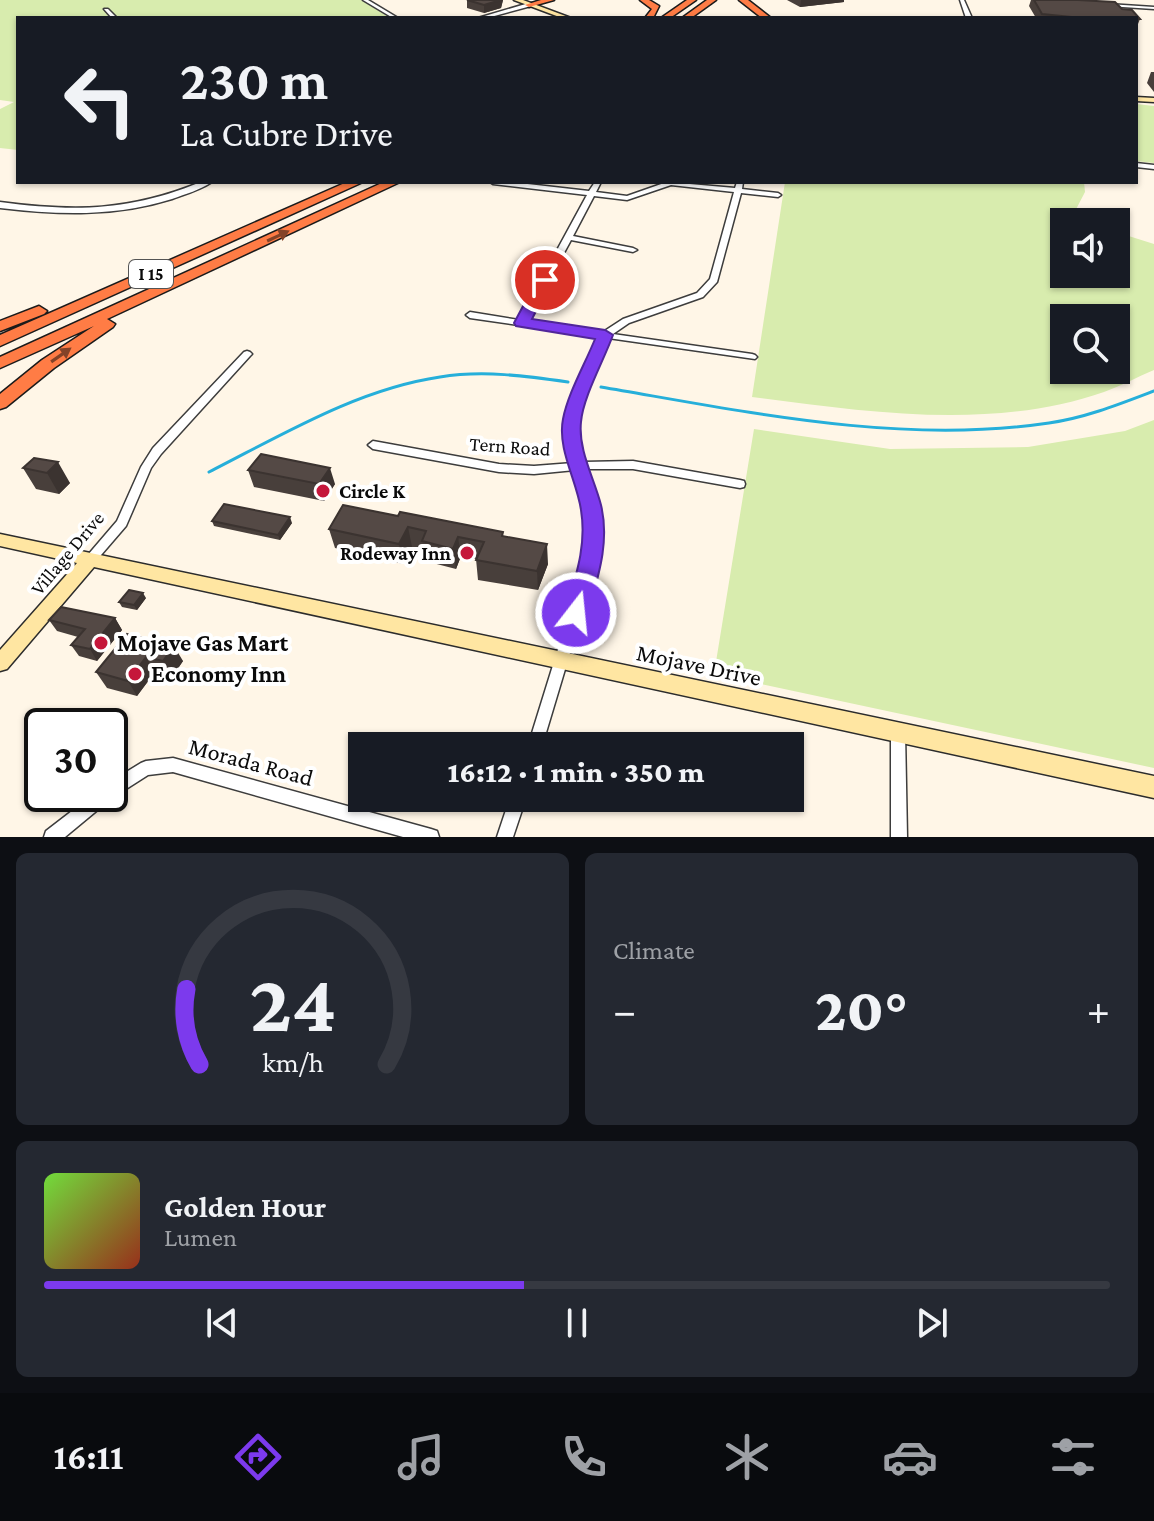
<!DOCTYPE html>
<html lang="en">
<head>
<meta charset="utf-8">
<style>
  :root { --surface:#171b24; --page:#242831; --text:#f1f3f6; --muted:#9ea1a6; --line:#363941; --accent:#7c3aed }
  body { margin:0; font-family:"Crimson Pro",serif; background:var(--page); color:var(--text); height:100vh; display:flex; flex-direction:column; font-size:30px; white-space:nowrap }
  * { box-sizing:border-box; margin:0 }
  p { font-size:26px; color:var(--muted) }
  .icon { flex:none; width:44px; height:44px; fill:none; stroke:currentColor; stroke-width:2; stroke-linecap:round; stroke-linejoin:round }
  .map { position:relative; height:837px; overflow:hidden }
  .drawer { display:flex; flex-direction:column; gap:16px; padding:16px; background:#0d0f14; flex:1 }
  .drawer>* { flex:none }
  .banner { position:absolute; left:16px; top:16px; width:1122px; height:168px; border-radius:0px; box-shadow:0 2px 6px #0004; background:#171b24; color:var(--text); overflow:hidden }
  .controls { position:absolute; left:1050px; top:208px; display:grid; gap:16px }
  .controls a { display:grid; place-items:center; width:80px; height:80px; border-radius:0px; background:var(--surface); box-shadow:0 2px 6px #0004; font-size:40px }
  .speed { position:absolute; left:24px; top:708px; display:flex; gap:16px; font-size:40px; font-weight:700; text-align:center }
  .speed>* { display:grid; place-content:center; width:104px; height:104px; border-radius:50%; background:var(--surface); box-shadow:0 2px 6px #0004; line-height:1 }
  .speed .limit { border:4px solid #111; border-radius:12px; background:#fff; color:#111 }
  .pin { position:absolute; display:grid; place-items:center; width:68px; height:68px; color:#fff; margin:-34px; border:4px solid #fff; border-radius:50%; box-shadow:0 2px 8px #0007 }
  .me { position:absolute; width:88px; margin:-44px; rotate:16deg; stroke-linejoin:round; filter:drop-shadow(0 0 6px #0008) }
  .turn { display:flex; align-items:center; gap:28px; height:168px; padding:0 32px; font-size:36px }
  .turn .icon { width:104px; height:104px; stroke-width:2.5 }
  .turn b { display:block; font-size:56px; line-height:68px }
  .big { font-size:60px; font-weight:800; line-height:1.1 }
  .drawer .card { flex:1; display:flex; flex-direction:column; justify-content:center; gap:12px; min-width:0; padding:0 28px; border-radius:12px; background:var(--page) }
  .drawer .dial { align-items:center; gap:0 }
  .dial svg { height:208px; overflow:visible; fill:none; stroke:var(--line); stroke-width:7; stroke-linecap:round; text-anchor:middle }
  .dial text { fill:var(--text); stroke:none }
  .song { display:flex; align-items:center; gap:24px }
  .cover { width:96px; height:96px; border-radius:12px; background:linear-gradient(135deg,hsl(100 70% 55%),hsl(10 70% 35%)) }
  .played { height:8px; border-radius:4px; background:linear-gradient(90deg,var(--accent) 45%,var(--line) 45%) }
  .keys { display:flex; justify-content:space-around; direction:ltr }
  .heat { display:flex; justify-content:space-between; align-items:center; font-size:44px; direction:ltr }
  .drawer .tiles { flex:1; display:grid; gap:16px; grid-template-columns:1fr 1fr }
  .card:last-child { grid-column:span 2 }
  .trip { position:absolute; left:348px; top:732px; width:456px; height:80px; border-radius:0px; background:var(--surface); box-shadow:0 2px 6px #0004; font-weight:800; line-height:80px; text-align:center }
  .dock { display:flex; height:128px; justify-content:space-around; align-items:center; background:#090b0e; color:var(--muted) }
  .dock .icon { width:56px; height:56px }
  .dock .selected { color:var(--accent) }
  .dock b { font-size:36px; color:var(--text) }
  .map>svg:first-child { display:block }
  .green { fill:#d8ecae; fill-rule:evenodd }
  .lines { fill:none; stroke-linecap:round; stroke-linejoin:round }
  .stream { stroke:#26afda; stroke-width:3 }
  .minor-casing { stroke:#3d3d3d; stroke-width:3 }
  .tertiary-casing { stroke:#3d3d3d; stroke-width:3 }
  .secondary-casing { stroke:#2c2c2c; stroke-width:3 }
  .motorway-casing { stroke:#1b1b1b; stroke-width:3 }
  .minor { fill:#fff; fill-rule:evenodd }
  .tertiary { fill:#fff; fill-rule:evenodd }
  .secondary { fill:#ffe6a2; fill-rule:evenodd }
  .motorway { fill:#ff7c45; fill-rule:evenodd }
  .wall { fill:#483f3b }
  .shaded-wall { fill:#3b3330 }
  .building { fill:#544945; stroke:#3b3330; stroke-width:2 }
  .oneway { fill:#844328 }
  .route { fill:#7c3aed; stroke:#51269a; stroke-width:2 }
  .poi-dot { fill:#c5173b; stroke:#fff; stroke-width:3 }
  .labels { text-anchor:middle; stroke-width:8; stroke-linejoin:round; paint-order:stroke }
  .shield { fill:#fff; stroke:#545454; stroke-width:2 }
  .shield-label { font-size:18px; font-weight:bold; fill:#0a0a0a }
  .street-label { font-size:20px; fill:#0a0a0a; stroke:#fff }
  .poi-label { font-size:20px; font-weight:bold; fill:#0a0a0a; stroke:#fff; text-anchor:start }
  .near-poi-label { font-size:24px; font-weight:bold; fill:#0a0a0a; stroke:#fff; text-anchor:start }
  .near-street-label { font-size:24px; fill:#0a0a0a; stroke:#fff }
</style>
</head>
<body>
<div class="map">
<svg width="1154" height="837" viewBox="0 0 1154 837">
  <rect width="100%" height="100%" fill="#fff6e7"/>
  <path class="green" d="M 0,0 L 361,0 L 387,16 L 18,18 L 18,150 L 0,148 L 0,109 L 14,102 L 0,100 Z
    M 1136,104 L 1154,106 L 1154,163 L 1136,161 Z
    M 785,182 L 1084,182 L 1085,192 L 1072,217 L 1085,222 L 1064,222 L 1064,274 L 1116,274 L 1116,232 L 1154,244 L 1154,370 C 1137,377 1121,386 1104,392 C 992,431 867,412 752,397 ZM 1064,318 L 1116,318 L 1116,370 L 1064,370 Z
    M 1154,420 L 1154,768 L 714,674 L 754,429 L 890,449 L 1028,447 L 1125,431 Z"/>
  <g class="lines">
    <path class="stream" d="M 601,387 C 748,412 900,445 1049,423 C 1085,418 1120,404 1154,391
      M 209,472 C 282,435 358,389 440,377 C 483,370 526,376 568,382"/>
    <g class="minor-casing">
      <path id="minor" d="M 363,0 L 368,0 L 398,18 L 393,18 Z
        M 1108,4 L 1154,7 L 1154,9 L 1107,6 Z
        M 104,9 L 108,9 L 117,18 L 112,18 Z
        M 1136,163 L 1154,165 L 1154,169 L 1136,167 Z
        M 490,182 L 510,182 L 589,191 L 595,182 L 601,182 L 596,192 L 627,196 L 667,182 L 735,188 L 737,182 L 743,182 L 742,189 L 778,193 L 781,195 L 778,197 L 741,193 L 717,282 L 703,297 L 629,323 L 613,334 L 752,354 L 755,355 L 757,357 L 755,359 L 608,338 L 577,418 L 577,439 L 584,462 L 633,461 L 740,480 L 744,481 L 745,484 L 744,487 L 740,488 L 633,469 L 586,469 C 596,504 600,522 598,559 L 542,746 L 528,746 L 586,559 C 589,522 585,505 575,470 L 534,474 L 499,472 L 373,449 L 368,445 L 373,441 L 499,464 L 534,466 L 573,463 L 567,439 L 567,418 L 600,337 L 470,318 L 466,315 L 470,312 L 519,320 L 587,195 L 493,184 ZM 671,185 L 734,192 L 710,279 L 697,293 L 623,319 L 603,332 L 527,321 L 571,240 L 633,252 L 637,250 L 633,248 L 573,236 L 594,196 L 627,200 Z
        M 247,351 L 250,352 L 252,354 L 250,356 L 161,454 L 151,468 L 126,526 L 95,562 L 91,564 L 87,562 L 85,559 L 87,556 L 117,521 L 141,467 L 153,448 L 244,352 Z
        M 898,725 L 903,727 L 905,732 L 907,837 L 891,837 L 891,732 L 893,727 Z
        M 173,758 L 431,829 L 437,831 L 439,837 L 403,837 L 173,772 L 148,775 L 112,798 L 65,837 L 44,837 L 46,831 L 94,794 L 110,794 L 110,782 L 141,763 L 146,761 Z
        M 510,798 L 526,798 L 513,837 L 497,837 Z"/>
    </g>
    <g class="tertiary-casing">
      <path id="tertiary" d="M 960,0 L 964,0 L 972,18 L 966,18 Z
        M 529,3 L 531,6 L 487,18 L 478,18 Z
        M 201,182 L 212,182 C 200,190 186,194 172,199 C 115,217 59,215 0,208 L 0,202 C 75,212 130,211 201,182 Z"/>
    </g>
    <g class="secondary-casing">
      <path id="secondary" d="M 514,0 L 523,0 L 571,18 L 562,18 Z
        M 1136,97 L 1154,98 L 1154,102 L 1136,101 Z
        M 0,534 L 1154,776 L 1154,798 L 94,567 L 7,669 L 0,671 L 0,650 L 77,563 L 0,546 Z"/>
    </g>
    <g class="motorway-casing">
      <path id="motorway" d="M 541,0 L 554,0 L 529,7 L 525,5 Z
        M 640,0 L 649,0 L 659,6 L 653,18 L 645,18 L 652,9 Z
        M 687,0 L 696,0 L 670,18 L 661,18 Z
        M 707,0 L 716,0 L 691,18 L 682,18 Z
        M 739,0 L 748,0 L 771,18 L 762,18 Z
        M 347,182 L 363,182 L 0,346 L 0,335 Z
        M 384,182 L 400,182 L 107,319 L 115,324 L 113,327 L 54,368 L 6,407 L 0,409 L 0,394 L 42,360 L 94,326 L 0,368 L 0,357 Z
        M 39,306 L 47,311 L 44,314 L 0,331 L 0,321 Z"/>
    </g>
    <use href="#minor" class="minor"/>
    <use href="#tertiary" class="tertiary"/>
    <use href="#secondary" class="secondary"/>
    <use href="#motorway" class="motorway"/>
  </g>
  <path class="wall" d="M 467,0 L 503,0 L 501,8 L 484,13 L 467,8 Z
    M 787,0 L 844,0 L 844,2 L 800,7 Z
    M 1031,0 L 1078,0 L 1122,9 L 1140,19 L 1136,29 L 1136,18 L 1036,18 L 1029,6 Z
    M 1151,72 L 1154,72 L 1154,92 L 1147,83 Z
    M 34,458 L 70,483 L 59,494 L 36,489 L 23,468 Z
    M 248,470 L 335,484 L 324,501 L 254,487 Z
    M 398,516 L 504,536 L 548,564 L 538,590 L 478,580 L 476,559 L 461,556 L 456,569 L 425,561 L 423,549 L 412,547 L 403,564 L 335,548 L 329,529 Z
    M 212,521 L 292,523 L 280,540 L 214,526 Z
    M 146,598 L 137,610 L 122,607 L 119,602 Z
    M 115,618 L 122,630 L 97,661 L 79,656 L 71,645 L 78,637 L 57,631 L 49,620 Z
    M 127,634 L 183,661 L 172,677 L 155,672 L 137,696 L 107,688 L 96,672 Z"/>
  <path class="shaded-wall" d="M 501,0 L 503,0 L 501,8 L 484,13 L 484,5 Z
    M 801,0 L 844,0 L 844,2 L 800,7 Z
    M 58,462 L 70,483 L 59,494 L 47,473 Z
    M 330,468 L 335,484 L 324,501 L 319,484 Z
    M 290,517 L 292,523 L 280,540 L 278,535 Z
    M 408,527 L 412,547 L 403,564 L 399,544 Z
    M 458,537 L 461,556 L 456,569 L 453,549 Z
    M 547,544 L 548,564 L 538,590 L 537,571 Z
    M 143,593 L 146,598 L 137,610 L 134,605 Z
    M 115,618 L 122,630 L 97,661 L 90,649 Z
    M 174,646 L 183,661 L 172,677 L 163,661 Z
    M 146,657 L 155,672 L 137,696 L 128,681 Z"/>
  <path class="building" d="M 467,0 L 501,0 L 484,5 Z
    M 1034,0 L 1078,0 L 1115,2 L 1122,9 L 1132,10 L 1140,19 L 1081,18 L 1042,14 Z
    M 261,454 L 330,468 L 319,484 L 248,470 Z
    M 34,458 L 58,462 L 47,473 L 23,468 Z
    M 224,504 L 290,517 L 278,535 L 212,521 Z
    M 343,505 L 398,516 L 400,512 L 503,532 L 502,536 L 547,544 L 537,571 L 476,560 L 484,542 L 458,537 L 453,549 L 422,541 L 426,531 L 408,527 L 399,544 L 329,529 Z
    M 129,590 L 143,593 L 134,605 L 119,602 Z
    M 61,607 L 115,618 L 90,649 L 71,645 L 85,629 L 49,620 Z
    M 127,634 L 174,646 L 163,661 L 146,657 L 128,681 L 96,672 Z"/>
  <defs><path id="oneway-solid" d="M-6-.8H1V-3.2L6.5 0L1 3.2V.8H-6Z" transform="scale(2)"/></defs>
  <g class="oneway">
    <use href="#oneway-solid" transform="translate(278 236) rotate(-25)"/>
    <use href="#oneway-solid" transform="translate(61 355) rotate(-35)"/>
  </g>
  <path class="route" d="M 545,276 L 552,280 L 532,319 L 605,330 L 613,335 C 604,360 583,397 581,422 C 578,450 594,478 601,505 C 610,542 598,577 588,613 L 584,620 L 576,622 L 568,620 L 565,613 C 575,578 587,547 581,510 C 577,481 557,449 563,419 C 568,393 585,364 595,339 L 516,326 L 514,323 L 537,280 Z"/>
  <g class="poi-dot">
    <circle cx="323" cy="491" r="8"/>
    <circle cx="467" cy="553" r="8"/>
    <circle cx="101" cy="643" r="8"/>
    <circle cx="135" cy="674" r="8"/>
  </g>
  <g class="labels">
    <rect class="shield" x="129" y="260" width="44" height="28" rx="6"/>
    <g class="shield-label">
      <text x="151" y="280">I 15</text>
    </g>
    <g class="street-label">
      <text transform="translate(510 446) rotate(4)" y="7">Tern Road</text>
      <text transform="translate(67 553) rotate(-50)" y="7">Village Drive</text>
    </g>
    <g class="poi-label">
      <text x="339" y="498">Circle K</text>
      <text x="451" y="560" text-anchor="end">Rodeway Inn</text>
    </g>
    <g class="near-poi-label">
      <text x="117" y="651">Mojave Gas Mart</text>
      <text x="151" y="682">Economy Inn</text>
    </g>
    <g class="near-street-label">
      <text transform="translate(699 665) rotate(12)" y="8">Mojave Drive</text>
      <text transform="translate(251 762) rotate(15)" y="8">Morada Road</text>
    </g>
  </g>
</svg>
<div class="controls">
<a><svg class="icon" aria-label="sound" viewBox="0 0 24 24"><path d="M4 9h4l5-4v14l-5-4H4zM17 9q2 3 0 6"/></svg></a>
<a><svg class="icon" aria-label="search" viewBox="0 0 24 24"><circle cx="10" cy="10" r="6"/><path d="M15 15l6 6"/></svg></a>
</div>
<div class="speed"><div class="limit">30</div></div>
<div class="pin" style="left:545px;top:280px;background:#d93025"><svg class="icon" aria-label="arrive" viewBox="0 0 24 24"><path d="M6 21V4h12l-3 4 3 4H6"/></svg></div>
<svg class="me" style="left:576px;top:613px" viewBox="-20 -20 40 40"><circle r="17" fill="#7c3aed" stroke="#fff" stroke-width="3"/><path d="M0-11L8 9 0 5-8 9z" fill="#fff"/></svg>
<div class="trip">16:12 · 1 min · 350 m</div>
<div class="banner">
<div class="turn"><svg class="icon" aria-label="left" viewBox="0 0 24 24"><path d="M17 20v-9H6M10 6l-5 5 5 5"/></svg><div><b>230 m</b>La Cubre Drive</div></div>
</div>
</div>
<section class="drawer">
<div class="tiles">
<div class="card dial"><svg viewBox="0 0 100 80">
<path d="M14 69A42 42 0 1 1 86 69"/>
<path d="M14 69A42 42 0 0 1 9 40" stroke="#7c3aed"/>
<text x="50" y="56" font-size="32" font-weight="700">24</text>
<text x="50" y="72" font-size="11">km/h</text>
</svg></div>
<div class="card"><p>Climate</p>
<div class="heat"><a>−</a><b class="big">20°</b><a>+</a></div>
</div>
<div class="card">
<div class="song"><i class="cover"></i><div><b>Golden Hour</b><p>Lumen</p></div></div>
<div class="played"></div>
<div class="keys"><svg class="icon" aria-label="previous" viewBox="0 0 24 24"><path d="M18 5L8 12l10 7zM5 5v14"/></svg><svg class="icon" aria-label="pause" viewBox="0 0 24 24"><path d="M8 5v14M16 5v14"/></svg><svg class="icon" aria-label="next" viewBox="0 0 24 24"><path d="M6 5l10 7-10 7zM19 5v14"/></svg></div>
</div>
</div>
</section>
<nav class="dock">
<b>16:11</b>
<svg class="icon selected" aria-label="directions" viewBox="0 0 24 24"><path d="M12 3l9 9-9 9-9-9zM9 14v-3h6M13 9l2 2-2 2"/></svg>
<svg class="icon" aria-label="music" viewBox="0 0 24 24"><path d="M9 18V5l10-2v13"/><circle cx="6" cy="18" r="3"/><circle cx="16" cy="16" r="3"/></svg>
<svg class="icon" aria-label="phone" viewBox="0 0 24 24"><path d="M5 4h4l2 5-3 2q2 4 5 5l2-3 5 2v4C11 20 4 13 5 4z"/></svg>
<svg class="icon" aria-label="climate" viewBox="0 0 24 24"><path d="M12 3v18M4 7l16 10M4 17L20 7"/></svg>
<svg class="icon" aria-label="car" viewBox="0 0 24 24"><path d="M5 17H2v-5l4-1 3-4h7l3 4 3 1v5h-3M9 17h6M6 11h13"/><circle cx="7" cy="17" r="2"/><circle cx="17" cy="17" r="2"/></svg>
<svg class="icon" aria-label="filters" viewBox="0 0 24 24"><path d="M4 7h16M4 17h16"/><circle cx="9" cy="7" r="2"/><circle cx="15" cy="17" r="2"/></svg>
</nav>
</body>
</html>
